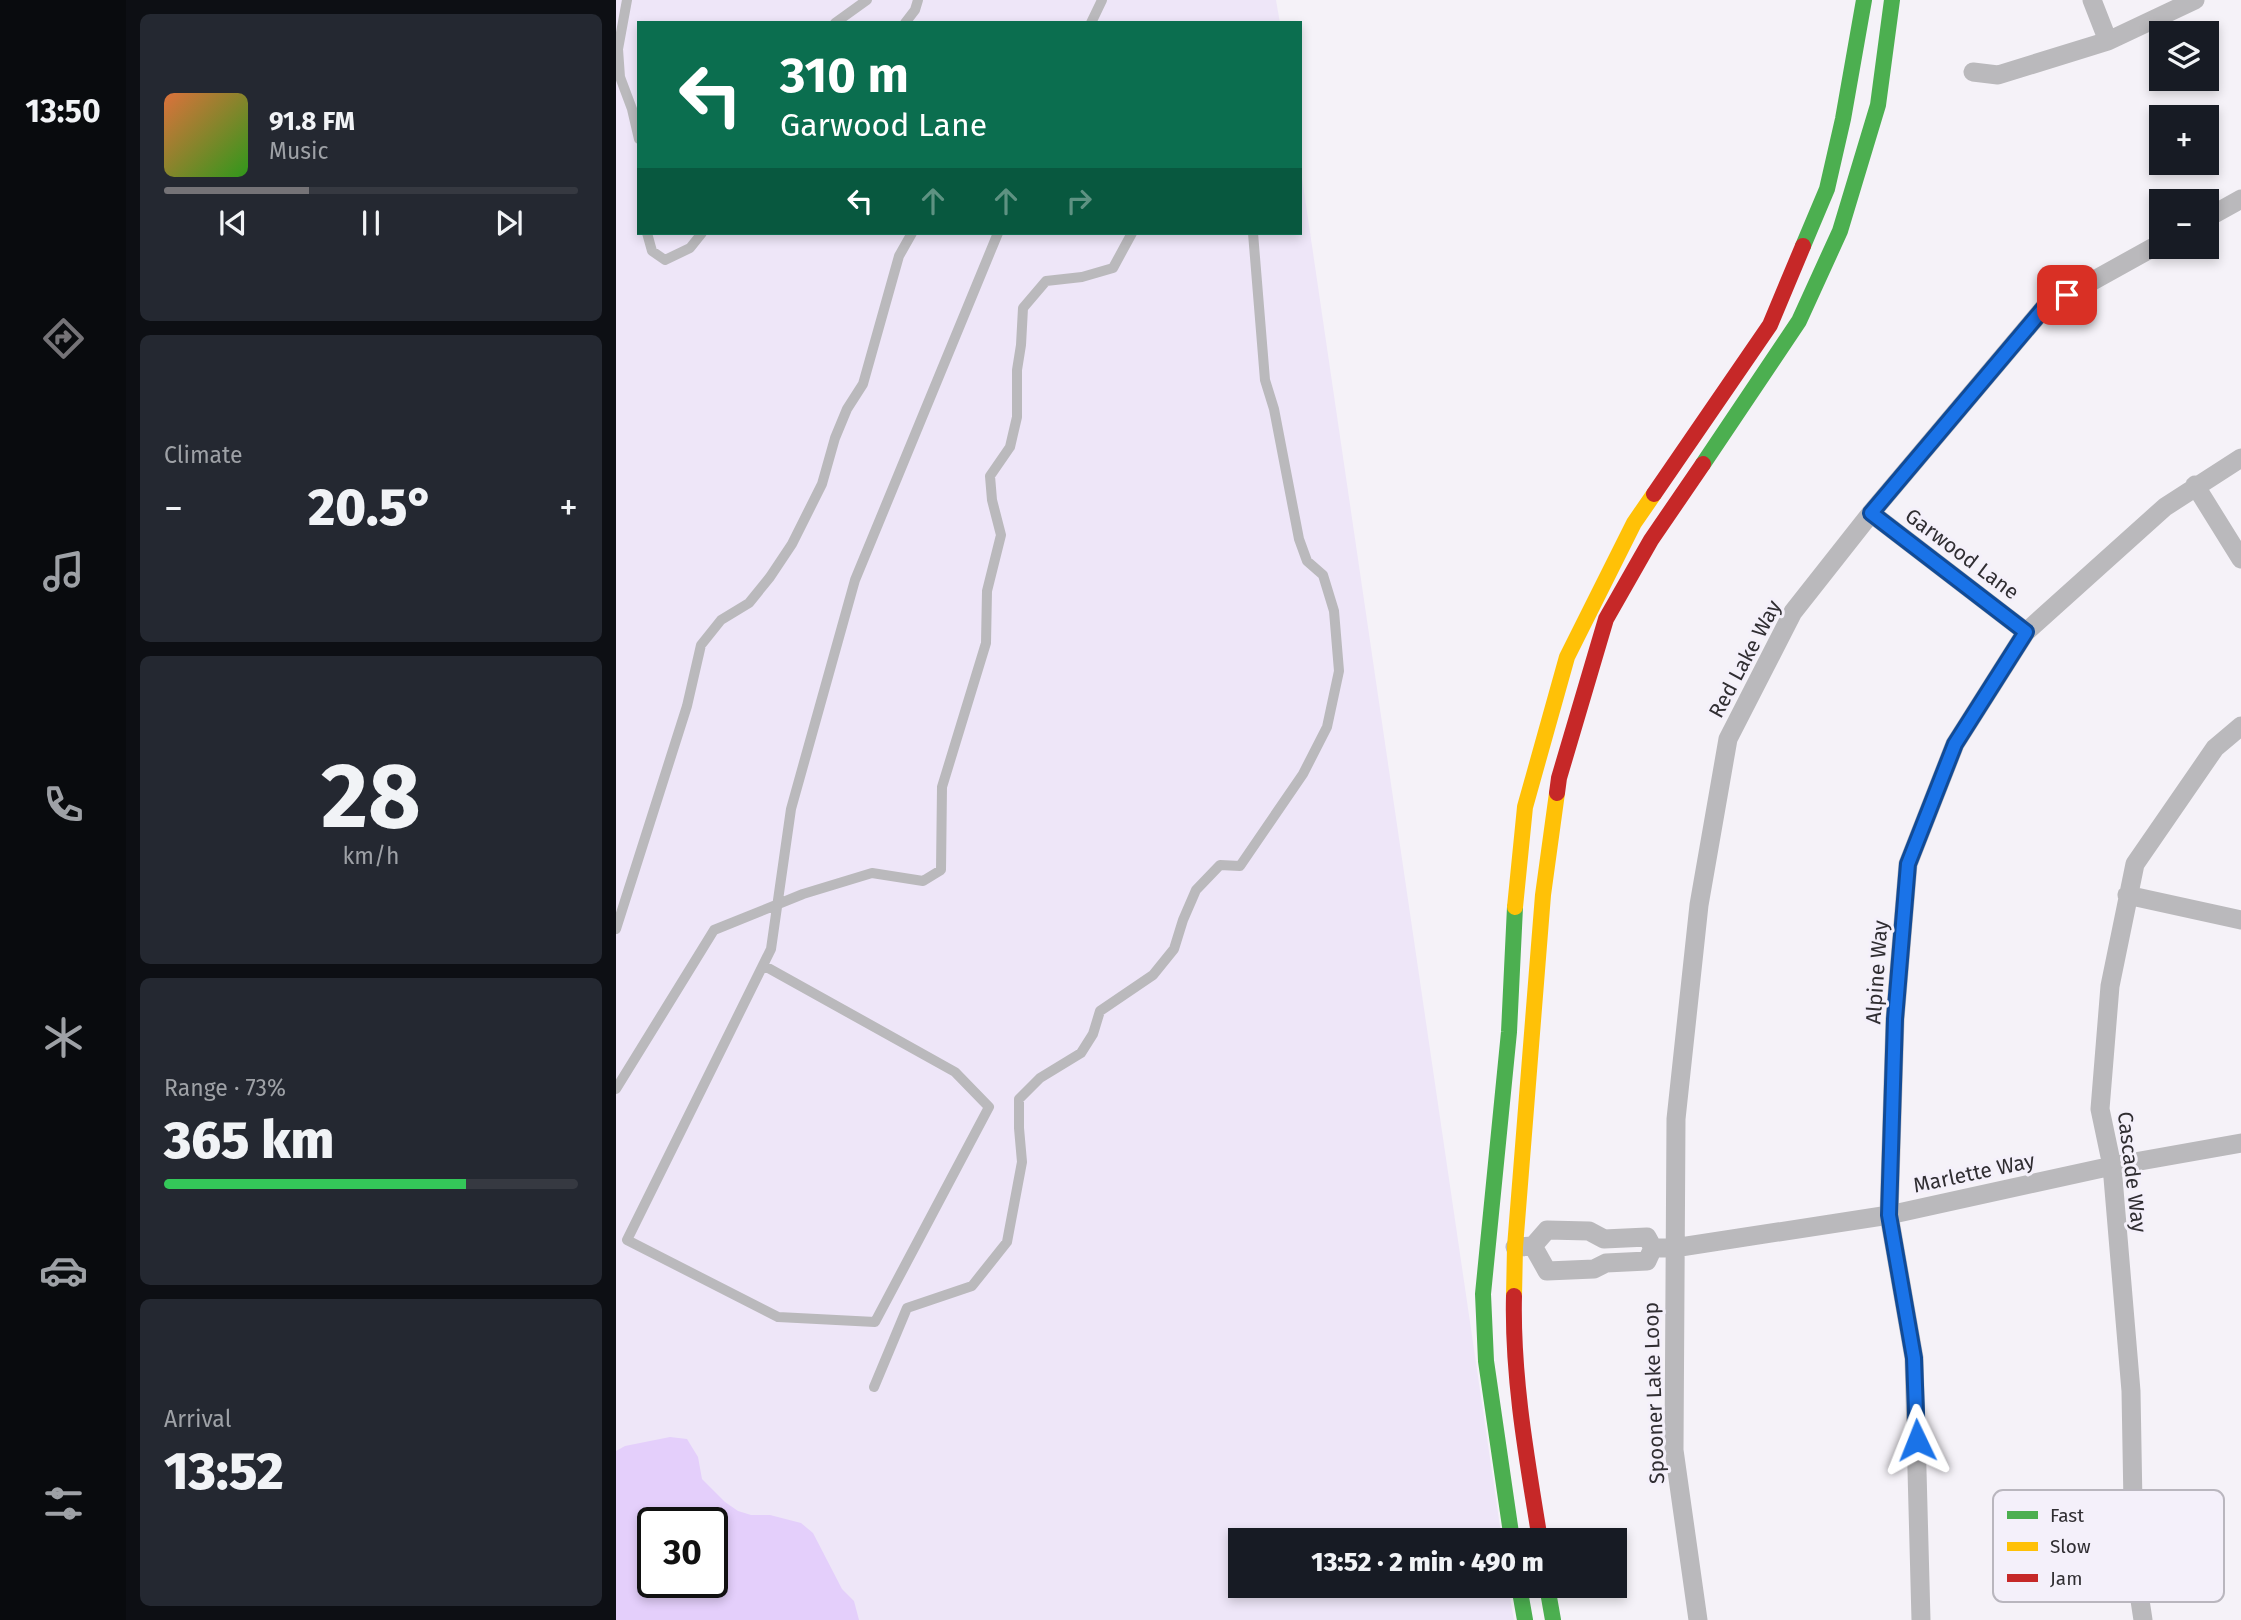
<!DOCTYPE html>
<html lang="en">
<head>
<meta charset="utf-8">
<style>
  :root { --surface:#171b24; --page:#242831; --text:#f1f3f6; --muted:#9ea1a6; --line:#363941; --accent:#757377 }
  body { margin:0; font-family:"Fira Sans",sans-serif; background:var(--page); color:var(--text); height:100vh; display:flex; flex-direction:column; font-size:26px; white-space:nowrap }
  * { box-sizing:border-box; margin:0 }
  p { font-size:23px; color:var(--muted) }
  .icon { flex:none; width:38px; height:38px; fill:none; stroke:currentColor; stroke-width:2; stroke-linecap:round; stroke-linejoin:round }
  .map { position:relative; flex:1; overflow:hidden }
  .sheet { display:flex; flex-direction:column; gap:14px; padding:14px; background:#0d0f14; width:490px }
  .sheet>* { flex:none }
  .banner { position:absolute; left:21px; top:21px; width:665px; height:214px; border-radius:0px; box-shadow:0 4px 10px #0003; background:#0b6e4f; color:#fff; overflow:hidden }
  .tools { position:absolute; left:1533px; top:21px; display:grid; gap:14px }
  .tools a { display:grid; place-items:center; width:70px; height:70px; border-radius:0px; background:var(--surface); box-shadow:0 4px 10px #0003; font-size:35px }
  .speed { position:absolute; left:21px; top:1507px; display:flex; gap:14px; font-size:35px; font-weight:700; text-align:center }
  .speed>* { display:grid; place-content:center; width:91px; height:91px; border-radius:50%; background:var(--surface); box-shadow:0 4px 10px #0003; line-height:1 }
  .speed .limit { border:4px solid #111; border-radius:10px; background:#fff; color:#111 }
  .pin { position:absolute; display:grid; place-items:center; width:60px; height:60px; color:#fff; margin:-30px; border-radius:14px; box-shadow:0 4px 10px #0006 }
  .me { position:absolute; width:77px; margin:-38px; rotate:358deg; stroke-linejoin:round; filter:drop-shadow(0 0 5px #0008) }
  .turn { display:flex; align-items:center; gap:24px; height:147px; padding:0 28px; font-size:32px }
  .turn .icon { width:91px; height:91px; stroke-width:2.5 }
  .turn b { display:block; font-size:49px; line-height:60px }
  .lanes { display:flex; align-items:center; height:66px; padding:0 28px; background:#0003; justify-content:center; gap:35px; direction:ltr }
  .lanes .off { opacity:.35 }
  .big { font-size:52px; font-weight:800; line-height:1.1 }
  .sheet .widget { flex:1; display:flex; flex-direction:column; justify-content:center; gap:10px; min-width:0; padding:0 24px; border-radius:10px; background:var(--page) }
  .sheet .dial { align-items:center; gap:0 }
  .dial b { font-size:91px; line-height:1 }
  .song { display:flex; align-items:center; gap:21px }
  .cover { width:84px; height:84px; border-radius:10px; background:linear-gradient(135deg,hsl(20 70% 55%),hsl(110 70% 35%)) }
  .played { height:7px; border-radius:4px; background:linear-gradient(90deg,var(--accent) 35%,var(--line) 35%) }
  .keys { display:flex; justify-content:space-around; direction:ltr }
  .heat { display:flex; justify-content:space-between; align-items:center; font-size:38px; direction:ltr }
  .charge { height:10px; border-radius:5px; background:linear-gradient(90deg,#34c759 73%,var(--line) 0) }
  .trip { position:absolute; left:612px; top:1528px; width:399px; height:70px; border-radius:0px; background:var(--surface); box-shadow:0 4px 10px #0003; font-weight:800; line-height:70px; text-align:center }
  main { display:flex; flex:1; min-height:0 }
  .tabs { display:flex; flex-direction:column; width:126px; justify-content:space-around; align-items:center; background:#090b0e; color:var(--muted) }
  .tabs .icon { width:49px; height:49px }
  .tabs .active { color:var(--accent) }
  .tabs b { font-size:32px; color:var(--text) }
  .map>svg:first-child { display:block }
  .green { fill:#eee6f8; fill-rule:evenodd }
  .water { fill:#e4cffb; fill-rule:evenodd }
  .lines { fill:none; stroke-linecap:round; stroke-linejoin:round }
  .lane { stroke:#bab9bc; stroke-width:10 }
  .street { stroke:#bab9bc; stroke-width:19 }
  .fast { stroke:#4caf50; stroke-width:16 }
  .slow { stroke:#ffc107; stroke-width:16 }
  .jam { stroke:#c62828; stroke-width:16 }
  .route-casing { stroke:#114b97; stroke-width:18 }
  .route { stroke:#1a73e8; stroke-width:12 }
  .labels { text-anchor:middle; stroke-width:6; stroke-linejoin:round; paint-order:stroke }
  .street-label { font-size:21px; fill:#302e32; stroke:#f4f0fa }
  .key { fill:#f4f0fa; stroke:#b9b6be; stroke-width:2 }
  .key-label { font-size:19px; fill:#302e32 }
</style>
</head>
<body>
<main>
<nav class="tabs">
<b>13:50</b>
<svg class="icon active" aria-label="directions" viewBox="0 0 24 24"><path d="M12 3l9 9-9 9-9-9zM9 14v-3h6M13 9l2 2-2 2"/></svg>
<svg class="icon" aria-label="music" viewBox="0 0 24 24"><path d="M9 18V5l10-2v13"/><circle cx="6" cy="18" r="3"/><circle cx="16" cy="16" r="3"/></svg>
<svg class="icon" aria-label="phone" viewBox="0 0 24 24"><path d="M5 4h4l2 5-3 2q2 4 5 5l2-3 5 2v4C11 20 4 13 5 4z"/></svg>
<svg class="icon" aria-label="climate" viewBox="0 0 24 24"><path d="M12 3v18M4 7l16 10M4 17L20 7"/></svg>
<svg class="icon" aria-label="car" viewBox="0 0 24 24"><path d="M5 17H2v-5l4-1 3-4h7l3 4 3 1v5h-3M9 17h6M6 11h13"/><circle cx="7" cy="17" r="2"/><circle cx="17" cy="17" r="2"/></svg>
<svg class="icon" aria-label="filters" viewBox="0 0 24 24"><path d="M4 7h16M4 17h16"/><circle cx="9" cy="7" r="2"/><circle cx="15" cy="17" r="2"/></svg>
</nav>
<section class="sheet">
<div class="widget">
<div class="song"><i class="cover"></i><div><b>91.8 FM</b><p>Music</p></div></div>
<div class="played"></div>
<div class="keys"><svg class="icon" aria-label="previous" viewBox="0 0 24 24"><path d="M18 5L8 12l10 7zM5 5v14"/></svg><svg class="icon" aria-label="pause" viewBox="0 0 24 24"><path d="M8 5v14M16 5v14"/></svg><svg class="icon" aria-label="next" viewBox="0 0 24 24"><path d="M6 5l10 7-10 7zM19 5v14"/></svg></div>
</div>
<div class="widget"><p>Climate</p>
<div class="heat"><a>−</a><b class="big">20.5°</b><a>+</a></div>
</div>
<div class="widget dial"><b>28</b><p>km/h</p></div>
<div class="widget"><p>Range · 73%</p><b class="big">365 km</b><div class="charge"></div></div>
<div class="widget"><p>Arrival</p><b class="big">13:52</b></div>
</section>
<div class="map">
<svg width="1625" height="1620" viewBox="0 0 1625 1620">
  <rect width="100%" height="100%" fill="#f5f2f8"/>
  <path class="green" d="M 0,0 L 660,0 L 664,23 L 23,23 L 23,233 L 684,233 L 684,164 L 886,1540 L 625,1540 L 625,1586 L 892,1586 L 898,1620 L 0,1620 ZM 37,1522 L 96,1522 L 96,1582 L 37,1582 Z"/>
  <path class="water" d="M 54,1437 L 71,1439 L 82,1457 L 86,1479 L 109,1502 L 122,1511 L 135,1515 L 154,1515 L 185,1523 L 197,1533 L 226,1589 L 238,1601 L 243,1620 L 0,1620 L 0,1451 L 9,1446 ZM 37,1522 L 96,1522 L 96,1582 L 37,1582 Z"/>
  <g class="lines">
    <path class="lane" d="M 11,0 L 2,49 L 4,77 L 16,109 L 23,139
      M 219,23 L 251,0
      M 289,23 L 299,10 L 302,0
      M 475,23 L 486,0
      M 31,233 L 36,251 L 49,260 L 74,248 L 86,233
      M 0,929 L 71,706 L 85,645 L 105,620 L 133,603 L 154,577 L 176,544 L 206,484 L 219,438 L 231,409 L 247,384 L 283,256 L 296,233
      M 147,965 L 339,1072 L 373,1107 L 259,1322 L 162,1317 L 11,1240 L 155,949 L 175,809 L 239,580 L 382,233
      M 0,1089 L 98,930 L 187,894 L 256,873 L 307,881 L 325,870 L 326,787 L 370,643 L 371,591 L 385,535 L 376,500 L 374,476 L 394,447 L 401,417 L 401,370 L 405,345 L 407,308 L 430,281 L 466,277 L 497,268 L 516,233
      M 258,1387 L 291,1308 L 356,1286 L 391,1242 L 406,1162 L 403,1128 L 403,1099 L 424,1078 L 465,1053 L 477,1034 L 484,1011 L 537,975 L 558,949 L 567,920 L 580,890 L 604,865 L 624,866 L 687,774 L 711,727 L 723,671 L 718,611 L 707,575 L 691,561 L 683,539 L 658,409 L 649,380 L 637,233"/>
    <path class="street" d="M 1476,0 L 1492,41
      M 1357,72 L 1382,75 L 1492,41 L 1579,0
      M 1591,218 L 1625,199
      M 1579,485 L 1625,559
      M 1255,513 L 1410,632
      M 1511,895 L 1625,920
      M 917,1246 L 931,1271 L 978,1269 L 990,1263 L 1031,1261 L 1037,1248
      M 899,1247 L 917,1246 L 931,1230 L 973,1231 L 988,1239 L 1031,1237 L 1037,1248
      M 1037,1248 L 1058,1248 L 1273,1215 L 1496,1166 L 1625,1143
      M 1082,1620 L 1058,1450 L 1060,1119 L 1083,905 L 1112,739 L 1177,612 L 1255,513 L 1428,308 L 1545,243
      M 1305,1620 L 1298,1358 L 1273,1215 L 1279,1019 L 1292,864 L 1339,744 L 1410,632 L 1549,507 L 1625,458
      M 1527,1620 L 1518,1561 L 1515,1391 L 1496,1166 L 1484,1109 L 1494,986 L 1519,864 L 1599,748 L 1625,726"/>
    <path class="fast" d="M 1187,246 L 1211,189 L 1227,119 L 1248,0
      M 1087,464 L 1183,321 L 1224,231 L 1262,105 L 1276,0
      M 896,1540 L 870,1361 L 867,1294 L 893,1032 L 899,907
      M 903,1586 L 909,1620
      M 931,1586 L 937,1620"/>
    <path class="slow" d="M 899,907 L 909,807 L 951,657 L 1018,523 L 1038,494
      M 898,1296 L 899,1247 L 927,895 L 941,793"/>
    <path class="jam" d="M 1038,494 L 1154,325 L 1187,246
      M 941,793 L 943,778 L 990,619 L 1035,540 L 1087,464
      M 898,1296 C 896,1377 911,1460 924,1540"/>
  </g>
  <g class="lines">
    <g class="route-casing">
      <path id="route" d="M 1301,1440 L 1298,1358 L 1273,1215 L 1279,1019 L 1292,864 L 1339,744 L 1410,632 L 1255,513 L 1428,308 L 1451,295"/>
    </g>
    <use href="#route" class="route"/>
  </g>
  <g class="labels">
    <g class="street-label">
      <text transform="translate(1346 554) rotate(37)" y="7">Garwood Lane</text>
      <text transform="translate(1129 659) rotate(-62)" y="7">Red Lake Way</text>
      <text transform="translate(1261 972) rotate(-86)" y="7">Alpine Way</text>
      <text transform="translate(1516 1172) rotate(83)" y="7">Cascade Way</text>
      <text transform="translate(1358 1173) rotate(-12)" y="7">Marlette Way</text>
      <text transform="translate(1038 1393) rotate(-92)" y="7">Spooner Lake Loop</text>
    </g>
  </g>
  <rect x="1377" y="1490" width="231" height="112" rx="10" class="key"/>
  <rect x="1391" y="1511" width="31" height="8" fill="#4caf50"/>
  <rect x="1391" y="1542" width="31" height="9" fill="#ffc107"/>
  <rect x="1391" y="1574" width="31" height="8" fill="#c62828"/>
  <g class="key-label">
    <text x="1434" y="1522">Fast</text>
    <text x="1434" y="1553">Slow</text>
    <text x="1434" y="1585">Jam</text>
  </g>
</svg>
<div class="tools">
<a><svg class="icon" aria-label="layers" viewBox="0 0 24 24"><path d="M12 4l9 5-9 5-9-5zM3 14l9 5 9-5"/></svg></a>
<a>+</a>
<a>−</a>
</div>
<div class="speed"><div class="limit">30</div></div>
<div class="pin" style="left:1451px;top:295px;background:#d93025"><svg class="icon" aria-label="arrive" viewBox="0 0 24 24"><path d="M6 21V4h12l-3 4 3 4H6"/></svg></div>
<svg class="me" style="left:1301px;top:1440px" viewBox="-20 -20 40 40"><path d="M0-17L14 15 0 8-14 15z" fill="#1a73e8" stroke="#fff" stroke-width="4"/></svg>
<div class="trip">13:52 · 2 min · 490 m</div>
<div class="banner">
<div class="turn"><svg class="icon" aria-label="left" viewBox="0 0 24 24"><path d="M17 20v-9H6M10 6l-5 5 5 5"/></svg><div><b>310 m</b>Garwood Lane</div></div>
<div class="lanes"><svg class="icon" aria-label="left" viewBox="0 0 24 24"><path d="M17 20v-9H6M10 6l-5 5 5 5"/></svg><svg class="icon off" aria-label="ahead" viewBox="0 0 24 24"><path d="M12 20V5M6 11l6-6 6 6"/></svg><svg class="icon off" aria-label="ahead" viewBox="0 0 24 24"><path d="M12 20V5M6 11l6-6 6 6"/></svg><svg class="icon off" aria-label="right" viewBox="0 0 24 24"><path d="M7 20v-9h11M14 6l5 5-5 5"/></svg></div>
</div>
</div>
</main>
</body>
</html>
